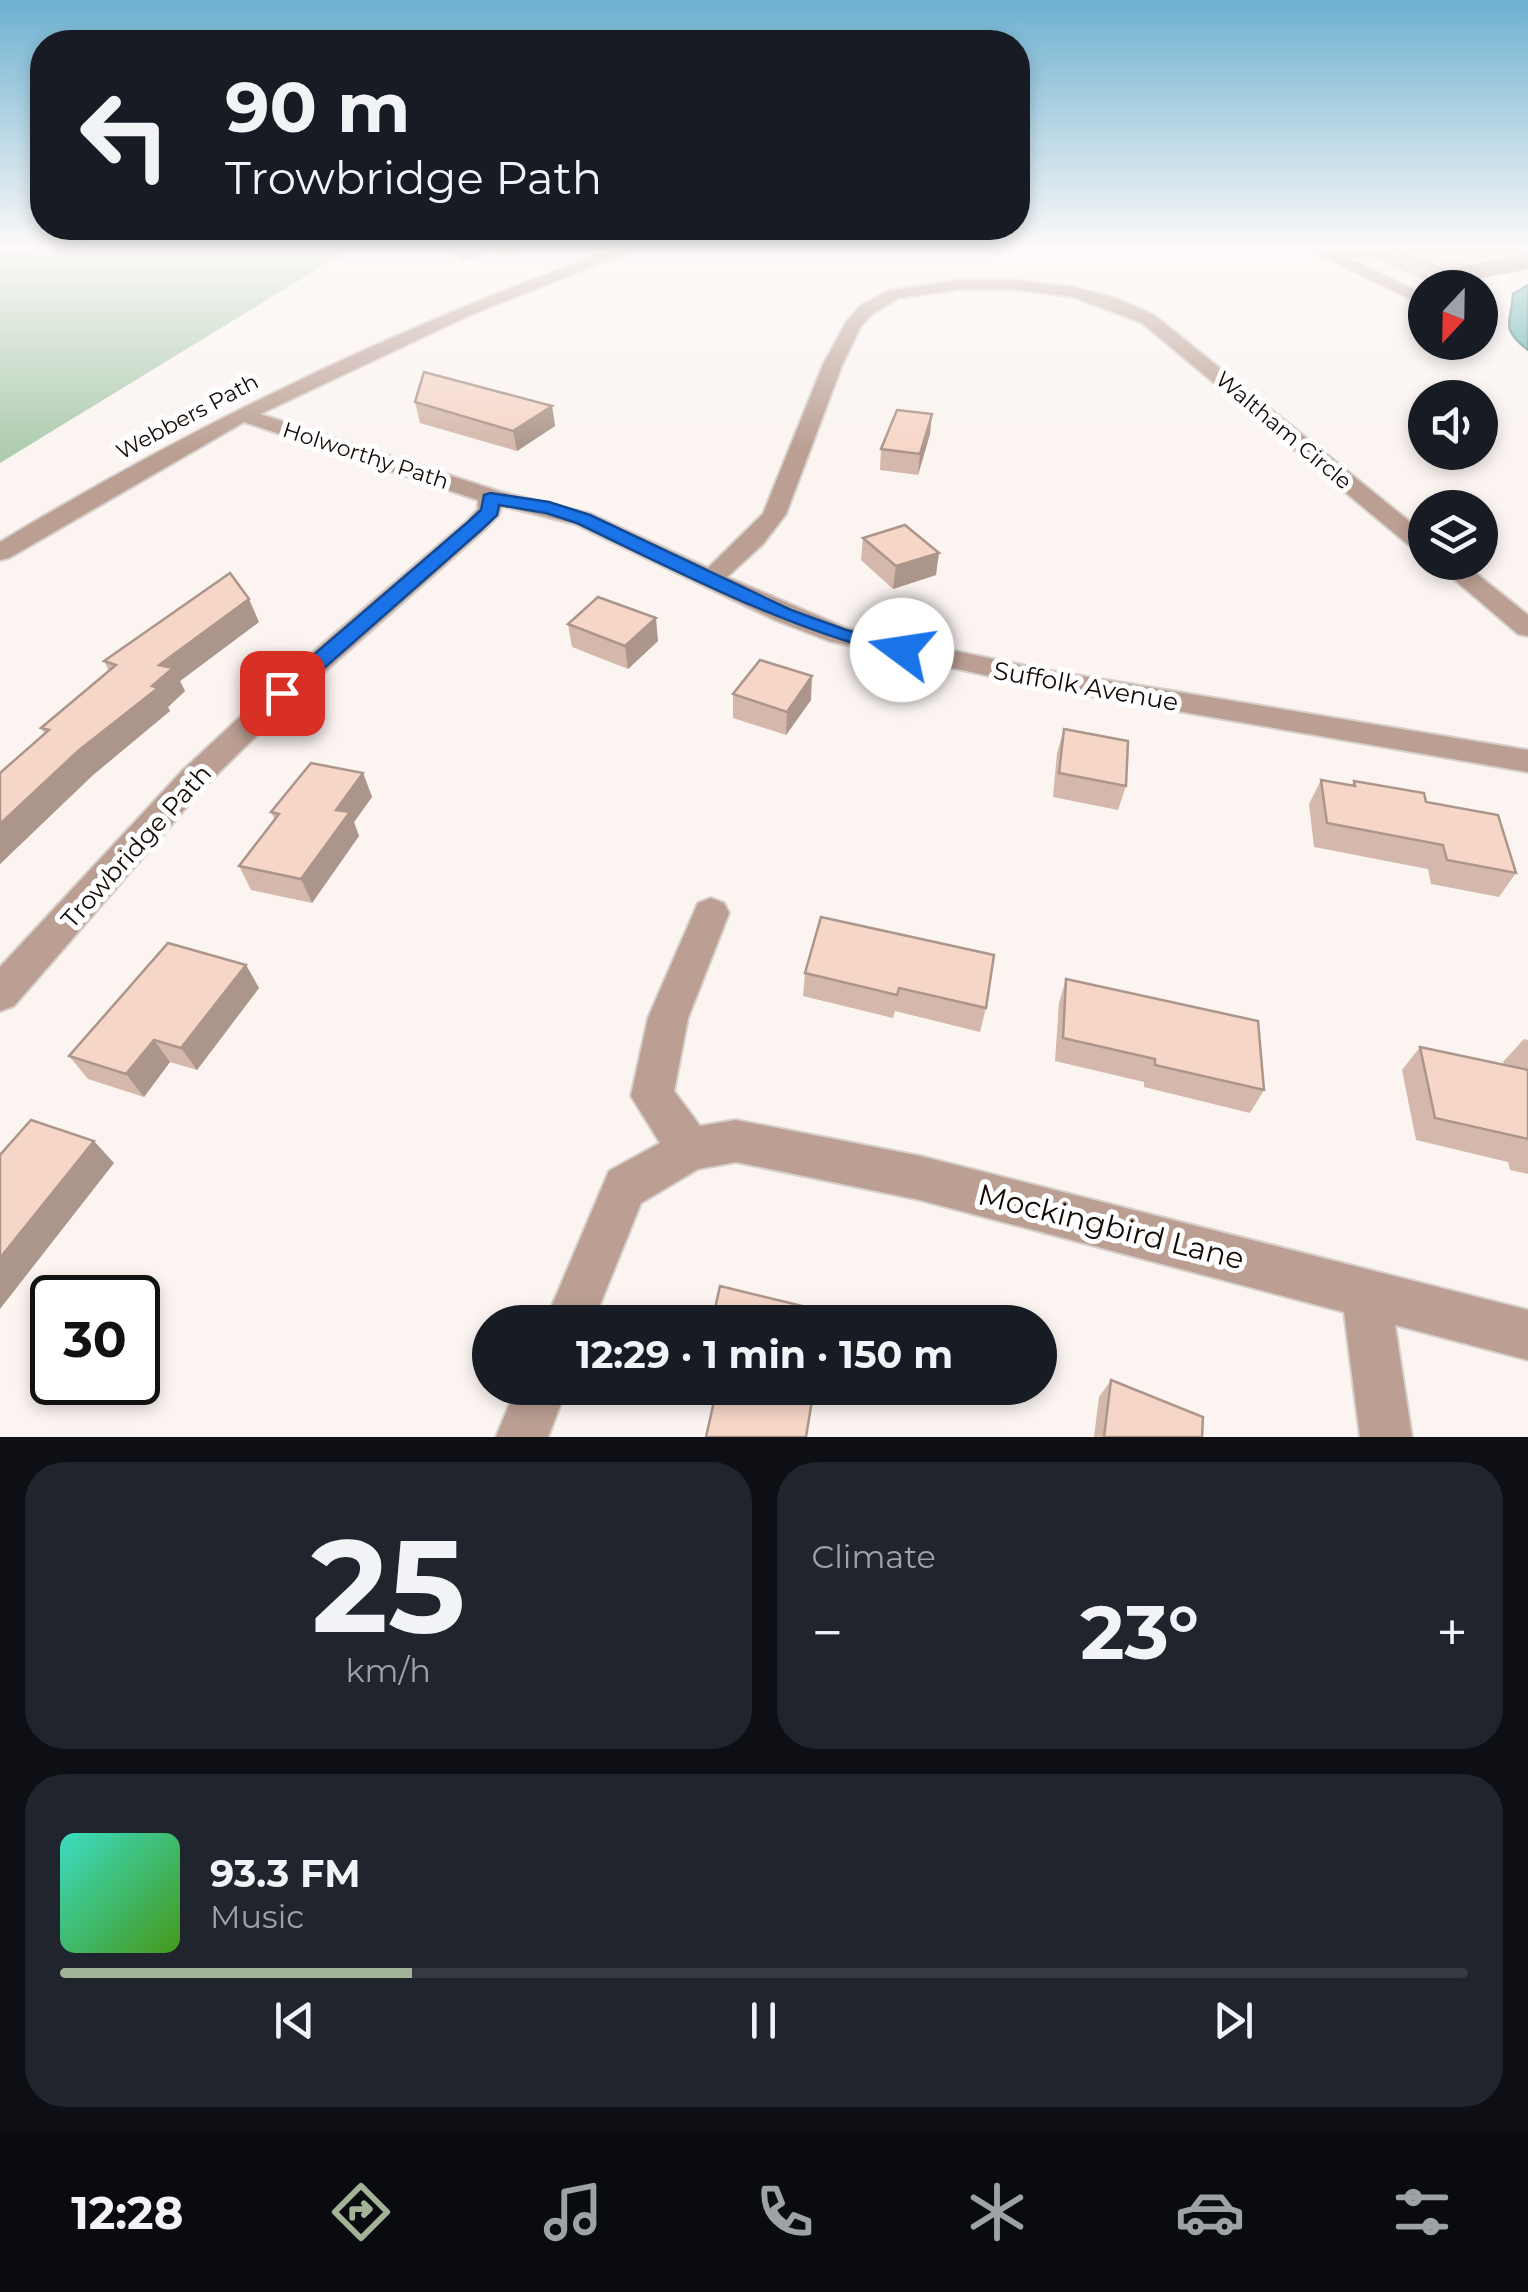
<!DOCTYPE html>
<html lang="en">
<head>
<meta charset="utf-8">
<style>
  :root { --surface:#171b24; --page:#20242c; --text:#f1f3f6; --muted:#9ea1a6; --line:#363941; --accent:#a2b495 }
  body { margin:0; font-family:Montserrat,sans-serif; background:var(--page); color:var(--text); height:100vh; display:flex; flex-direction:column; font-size:38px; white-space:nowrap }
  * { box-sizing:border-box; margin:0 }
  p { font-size:32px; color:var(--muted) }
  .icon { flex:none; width:55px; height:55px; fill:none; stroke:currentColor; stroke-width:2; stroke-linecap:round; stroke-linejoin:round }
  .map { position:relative; height:1437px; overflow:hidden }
  .sheet { display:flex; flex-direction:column; gap:25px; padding:25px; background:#0d0f14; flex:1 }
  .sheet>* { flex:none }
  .banner { position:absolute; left:30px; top:30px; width:1000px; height:210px; border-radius:40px; box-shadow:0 5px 15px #0003; background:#171b24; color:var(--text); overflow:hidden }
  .needle { width:65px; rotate:202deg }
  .controls { position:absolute; left:1408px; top:270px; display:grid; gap:20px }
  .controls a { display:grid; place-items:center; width:90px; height:90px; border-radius:50%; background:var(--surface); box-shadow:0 5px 15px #0003; font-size:50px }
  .speed { position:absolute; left:30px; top:1275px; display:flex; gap:20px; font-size:50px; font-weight:700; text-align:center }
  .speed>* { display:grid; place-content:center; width:130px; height:130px; border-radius:50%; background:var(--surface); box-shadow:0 5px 15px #0003; line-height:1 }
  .speed .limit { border:5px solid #111; border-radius:15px; background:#fff; color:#111 }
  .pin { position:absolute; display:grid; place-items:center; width:85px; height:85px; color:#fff; margin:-42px; border-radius:20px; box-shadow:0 5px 15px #0006 }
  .me { position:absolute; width:110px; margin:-55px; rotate:284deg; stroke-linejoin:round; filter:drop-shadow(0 0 8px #0008) }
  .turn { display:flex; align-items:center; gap:35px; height:210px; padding:0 30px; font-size:45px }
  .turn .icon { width:130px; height:130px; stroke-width:2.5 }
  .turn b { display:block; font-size:70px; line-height:85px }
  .big { font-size:75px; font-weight:700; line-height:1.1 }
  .sheet .tile { flex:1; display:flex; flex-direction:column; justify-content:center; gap:15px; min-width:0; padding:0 35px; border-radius:40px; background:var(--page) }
  .sheet .dial { align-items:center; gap:0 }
  .dial b { font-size:130px; line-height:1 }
  .song { display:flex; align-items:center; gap:30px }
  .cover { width:120px; height:120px; border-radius:15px; background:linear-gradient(135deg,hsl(170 70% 55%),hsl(100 70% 35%)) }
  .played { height:10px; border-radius:5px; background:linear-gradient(90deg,var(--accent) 25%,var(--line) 25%) }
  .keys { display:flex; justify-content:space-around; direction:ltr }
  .heat { display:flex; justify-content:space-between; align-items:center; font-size:55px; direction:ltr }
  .sheet .tiles { flex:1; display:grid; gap:25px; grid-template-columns:1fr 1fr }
  .tile:last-child { grid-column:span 2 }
  .trip { position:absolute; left:472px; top:1305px; width:585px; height:100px; border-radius:50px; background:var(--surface); box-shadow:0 5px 15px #0003; font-weight:700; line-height:100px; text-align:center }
  .dock { display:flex; height:160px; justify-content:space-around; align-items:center; background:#090b0e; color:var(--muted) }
  .dock .icon { width:70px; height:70px }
  .dock .on { color:var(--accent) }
  .dock b { font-size:45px; color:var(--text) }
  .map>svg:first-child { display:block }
  .green { fill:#aeccb0 }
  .water { fill:#54aaad; stroke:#417a7b; stroke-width:2.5 }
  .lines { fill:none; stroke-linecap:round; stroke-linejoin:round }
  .street-casing { stroke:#d6cfcb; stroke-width:4 }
  .street { fill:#bb9f93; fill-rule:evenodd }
  .wall { fill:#d4b8ab }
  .shaded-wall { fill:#ac968b }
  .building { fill:#f6d6c7; stroke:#ac968b; stroke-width:2.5 }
  .route { fill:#1a73e8; stroke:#114b97; stroke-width:2.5 }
  .labels { text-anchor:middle; stroke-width:10; stroke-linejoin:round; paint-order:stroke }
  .far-street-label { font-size:22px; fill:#150b06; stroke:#fff }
  .street-label { font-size:25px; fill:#150b06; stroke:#fff }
  .near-street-label { font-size:30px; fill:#150b06; stroke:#fff }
</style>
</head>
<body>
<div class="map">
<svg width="1528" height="1437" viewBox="0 0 1528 1437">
  <rect width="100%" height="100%" fill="#fbf4f1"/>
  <path class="green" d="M 0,249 L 350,249 L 0,463 Z"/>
  <path class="water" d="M 1528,285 L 1528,350 C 1500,328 1511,325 1513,294 Z"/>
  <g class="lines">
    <g class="street-casing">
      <path id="street" d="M 615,249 L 636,249 L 470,315 L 260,414 L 501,492 L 591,514 L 708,568 L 763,514 L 823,365 L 847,321 L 860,306 L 888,291 L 961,280 L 1012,280 L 1073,287 L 1118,299 L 1154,315 L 1425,534 L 1425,553 L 1416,551 L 1142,323 L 1073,297 L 1012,289 L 961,289 L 899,298 L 872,314 L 861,326 L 842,365 L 786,514 L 763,544 L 727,577 L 846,628 L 1045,670 L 1528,750 L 1528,772 L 1045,688 L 829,641 L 775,620 L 575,524 L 502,506 L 498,516 L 483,531 L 293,700 L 204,787 L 14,1006 L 0,1011 L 0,967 L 182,771 L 273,686 L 467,521 L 478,509 L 478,500 L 244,422 L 9,558 L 0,560 L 0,542 C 196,424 399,326 615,249 Z
        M 1308,249 L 1335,252 L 1393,249 L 1386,254 L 1350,259 L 1425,295 L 1425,306 Z
        M 1434,562 L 1462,562 L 1528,615 L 1528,636 L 1518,634 Z
        M 711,898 L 724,903 L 729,913 L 688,1018 L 674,1091 L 700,1126 L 736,1120 L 920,1156 L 1528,1310 L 1528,1360 L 1395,1325 L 1412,1437 L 1360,1437 L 1344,1312 L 920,1200 L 736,1162 L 698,1169 L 641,1203 L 593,1322 L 545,1322 L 609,1171 L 660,1143 L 631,1096 L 648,1018 L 698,903 Z
        M 516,1388 L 567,1388 L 548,1437 L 496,1437 Z"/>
    </g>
    <use href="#street" class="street"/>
  </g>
  <path class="wall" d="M 448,249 L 525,249 L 513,255 L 487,250 L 462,261 Z
    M 1381,249 L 1528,249 L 1528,269 L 1439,287 L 1377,259 Z
    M 415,402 L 552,406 L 555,426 L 517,451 L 420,423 Z
    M 932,414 L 930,434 L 918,475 L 880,470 L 881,449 Z
    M 863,538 L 936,575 L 893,589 L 861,560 Z
    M 259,622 L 180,681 L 185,691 L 168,707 L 170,711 L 93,775 L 0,864 L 0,773 L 45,734 L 41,728 L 109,671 L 104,661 Z
    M 568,624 L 658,641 L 628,669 L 572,647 Z
    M 733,694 L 811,700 L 786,735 L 733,718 Z
    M 1064,729 L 1126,786 L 1118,810 L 1053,797 L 1057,753 Z
    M 363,773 L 372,797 L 354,822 L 359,836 L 312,903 L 251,890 L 239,866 L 275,820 L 271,812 Z
    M 1321,780 L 1351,786 L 1354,781 L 1426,802 L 1516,873 L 1499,897 L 1431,884 L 1428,869 L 1314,847 L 1309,804 Z
    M 821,917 L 986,1008 L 980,1032 L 895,1011 L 893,1018 L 803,996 L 805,973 Z
    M 246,965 L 259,988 L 197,1070 L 170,1062 L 144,1097 L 88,1079 L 69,1056 Z
    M 1066,979 L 1264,1090 L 1250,1113 L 1144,1087 L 1144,1082 L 1055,1061 L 1059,1003 Z
    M 1524,1039 L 1528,1040 L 1528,1174 L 1510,1170 L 1508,1162 L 1416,1140 L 1402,1070 L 1420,1047 L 1505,1065 L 1503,1062 Z
    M 1111,1380 L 1202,1437 L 1094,1437 L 1099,1397 Z"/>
  <path class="shaded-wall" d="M 459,249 L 487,249 L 487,250 L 462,261 Z
    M 512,249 L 525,249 L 513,255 Z
    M 1528,255 L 1528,269 L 1439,287 L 1446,271 Z
    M 552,406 L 555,426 L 517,451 L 513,431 Z
    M 932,414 L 930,434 L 918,475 L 920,454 Z
    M 939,553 L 936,575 L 893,589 L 896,566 Z
    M 249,599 L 259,622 L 180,681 L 185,691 L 168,707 L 170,711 L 93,775 L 0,864 L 0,824 L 78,751 L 152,686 L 159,665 Z
    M 656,618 L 658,641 L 628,669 L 625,646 Z
    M 812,676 L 811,700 L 786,735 L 787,712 Z
    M 363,773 L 372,797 L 354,822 L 359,836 L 312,903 L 301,879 L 336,810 Z
    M 246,965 L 259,988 L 197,1070 L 181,1048 Z
    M 154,1040 L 170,1062 L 144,1097 L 126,1074 Z
    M 94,1141 L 114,1163 L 0,1309 L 0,1258 Z"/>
  <path class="building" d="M 1394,249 L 1528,249 L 1528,255 L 1446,271 Z
    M 424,372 L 552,406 L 513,431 L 415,402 Z
    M 897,410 L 932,414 L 920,454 L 881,449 Z
    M 905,525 L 939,553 L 896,566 L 863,538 Z
    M 230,573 L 249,599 L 159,665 L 173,668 L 152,686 L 158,688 L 78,751 L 0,824 L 0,773 L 49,730 L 41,728 L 116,665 L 104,661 Z
    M 598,597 L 656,618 L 625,646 L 568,624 Z
    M 760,660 L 812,676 L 787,712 L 733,694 Z
    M 1064,729 L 1128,741 L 1126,786 L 1059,773 Z
    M 311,763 L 363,773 L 336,810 L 350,812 L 301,879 L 239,866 L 279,814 L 271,812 Z
    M 1321,780 L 1355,786 L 1354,781 L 1424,793 L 1426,802 L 1498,815 L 1516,873 L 1447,860 L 1443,845 L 1327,823 Z
    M 821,917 L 994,955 L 986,1008 L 899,988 L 897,995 L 805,973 Z
    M 168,943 L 246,965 L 181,1048 L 154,1040 L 126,1074 L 69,1056 Z
    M 1066,979 L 1258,1021 L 1264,1090 L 1155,1065 L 1155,1059 L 1063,1038 Z
    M 1420,1047 L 1528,1070 L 1528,1139 L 1435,1118 Z
    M 31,1120 L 94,1141 L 0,1258 L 0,1155 Z
    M 720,1286 L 827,1312 L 825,1322 L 712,1322 Z
    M 1111,1380 L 1203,1417 L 1202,1437 L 1104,1437 Z
    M 717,1388 L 814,1388 L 806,1437 L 706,1437 Z"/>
  <linearGradient id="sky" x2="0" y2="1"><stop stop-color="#6db0d0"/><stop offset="0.55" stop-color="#fdfaf9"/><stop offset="1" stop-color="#fdfaf9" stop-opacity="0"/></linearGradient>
  <rect width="1528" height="450" fill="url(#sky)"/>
  <path class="route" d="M 490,493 L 549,502 L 590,515 L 791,610 L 846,630 L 909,646 L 913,650 L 902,657 C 785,628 685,575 577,523 L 546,513 L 499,505 L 497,515 L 481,530 L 290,698 L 275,698 L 271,693 L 275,688 L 468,522 L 481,510 L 484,495 Z"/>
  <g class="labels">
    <g class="far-street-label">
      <text transform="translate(187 416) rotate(-28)" y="8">Webbers Path</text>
      <text transform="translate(1284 430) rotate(40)" y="8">Waltham Circle</text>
      <text transform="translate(366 455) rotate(18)" y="8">Holworthy Path</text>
    </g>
    <g class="street-label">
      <text transform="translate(1086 686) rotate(10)" y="9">Suffolk Avenue</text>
      <text transform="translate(136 846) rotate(-48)" y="9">Trowbridge Path</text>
    </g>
    <g class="near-street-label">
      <text transform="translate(1111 1227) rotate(14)" y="10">Mockingbird Lane</text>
    </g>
  </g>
</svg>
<div class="controls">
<a><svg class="needle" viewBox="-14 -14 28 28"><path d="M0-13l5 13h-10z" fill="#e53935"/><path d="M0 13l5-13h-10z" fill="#9ea1a6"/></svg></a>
<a><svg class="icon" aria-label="sound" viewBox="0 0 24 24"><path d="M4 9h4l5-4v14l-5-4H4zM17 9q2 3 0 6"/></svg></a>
<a><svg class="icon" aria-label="layers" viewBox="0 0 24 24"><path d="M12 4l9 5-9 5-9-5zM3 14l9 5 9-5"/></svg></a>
</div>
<div class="speed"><div class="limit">30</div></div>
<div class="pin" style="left:282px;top:693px;background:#d93025"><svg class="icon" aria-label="arrive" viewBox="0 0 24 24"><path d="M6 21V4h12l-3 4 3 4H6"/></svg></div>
<svg class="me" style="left:902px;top:650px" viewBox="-20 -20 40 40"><circle r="19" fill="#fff"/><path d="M0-13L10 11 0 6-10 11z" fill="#1a73e8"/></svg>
<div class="trip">12:29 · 1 min · 150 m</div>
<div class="banner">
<div class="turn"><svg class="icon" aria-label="left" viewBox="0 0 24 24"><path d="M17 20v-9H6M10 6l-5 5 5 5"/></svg><div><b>90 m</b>Trowbridge Path</div></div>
</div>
</div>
<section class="sheet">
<div class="tiles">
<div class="tile dial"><b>25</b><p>km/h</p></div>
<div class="tile"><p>Climate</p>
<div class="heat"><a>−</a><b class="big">23°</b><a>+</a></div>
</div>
<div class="tile">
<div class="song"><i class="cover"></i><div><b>93.3 FM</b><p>Music</p></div></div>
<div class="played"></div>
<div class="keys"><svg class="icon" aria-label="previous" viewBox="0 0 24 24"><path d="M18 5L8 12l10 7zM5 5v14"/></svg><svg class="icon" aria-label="pause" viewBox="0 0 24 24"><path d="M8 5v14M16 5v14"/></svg><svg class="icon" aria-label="next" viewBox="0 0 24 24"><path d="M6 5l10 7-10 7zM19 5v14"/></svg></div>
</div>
</div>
</section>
<nav class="dock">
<b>12:28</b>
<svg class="icon on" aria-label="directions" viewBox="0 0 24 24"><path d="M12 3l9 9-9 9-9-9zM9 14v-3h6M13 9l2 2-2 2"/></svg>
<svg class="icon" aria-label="music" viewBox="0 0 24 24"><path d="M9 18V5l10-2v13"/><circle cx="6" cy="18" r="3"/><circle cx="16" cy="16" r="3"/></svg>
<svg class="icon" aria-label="phone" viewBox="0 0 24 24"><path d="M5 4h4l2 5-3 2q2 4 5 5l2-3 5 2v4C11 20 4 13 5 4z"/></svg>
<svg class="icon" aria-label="climate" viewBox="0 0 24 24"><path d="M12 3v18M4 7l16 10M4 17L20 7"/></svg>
<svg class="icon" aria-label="car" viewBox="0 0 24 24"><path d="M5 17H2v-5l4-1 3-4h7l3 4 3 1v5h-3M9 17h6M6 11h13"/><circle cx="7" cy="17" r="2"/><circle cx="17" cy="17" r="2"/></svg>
<svg class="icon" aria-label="filters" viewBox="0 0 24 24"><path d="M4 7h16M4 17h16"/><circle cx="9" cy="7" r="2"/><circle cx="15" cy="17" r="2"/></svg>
</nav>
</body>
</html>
